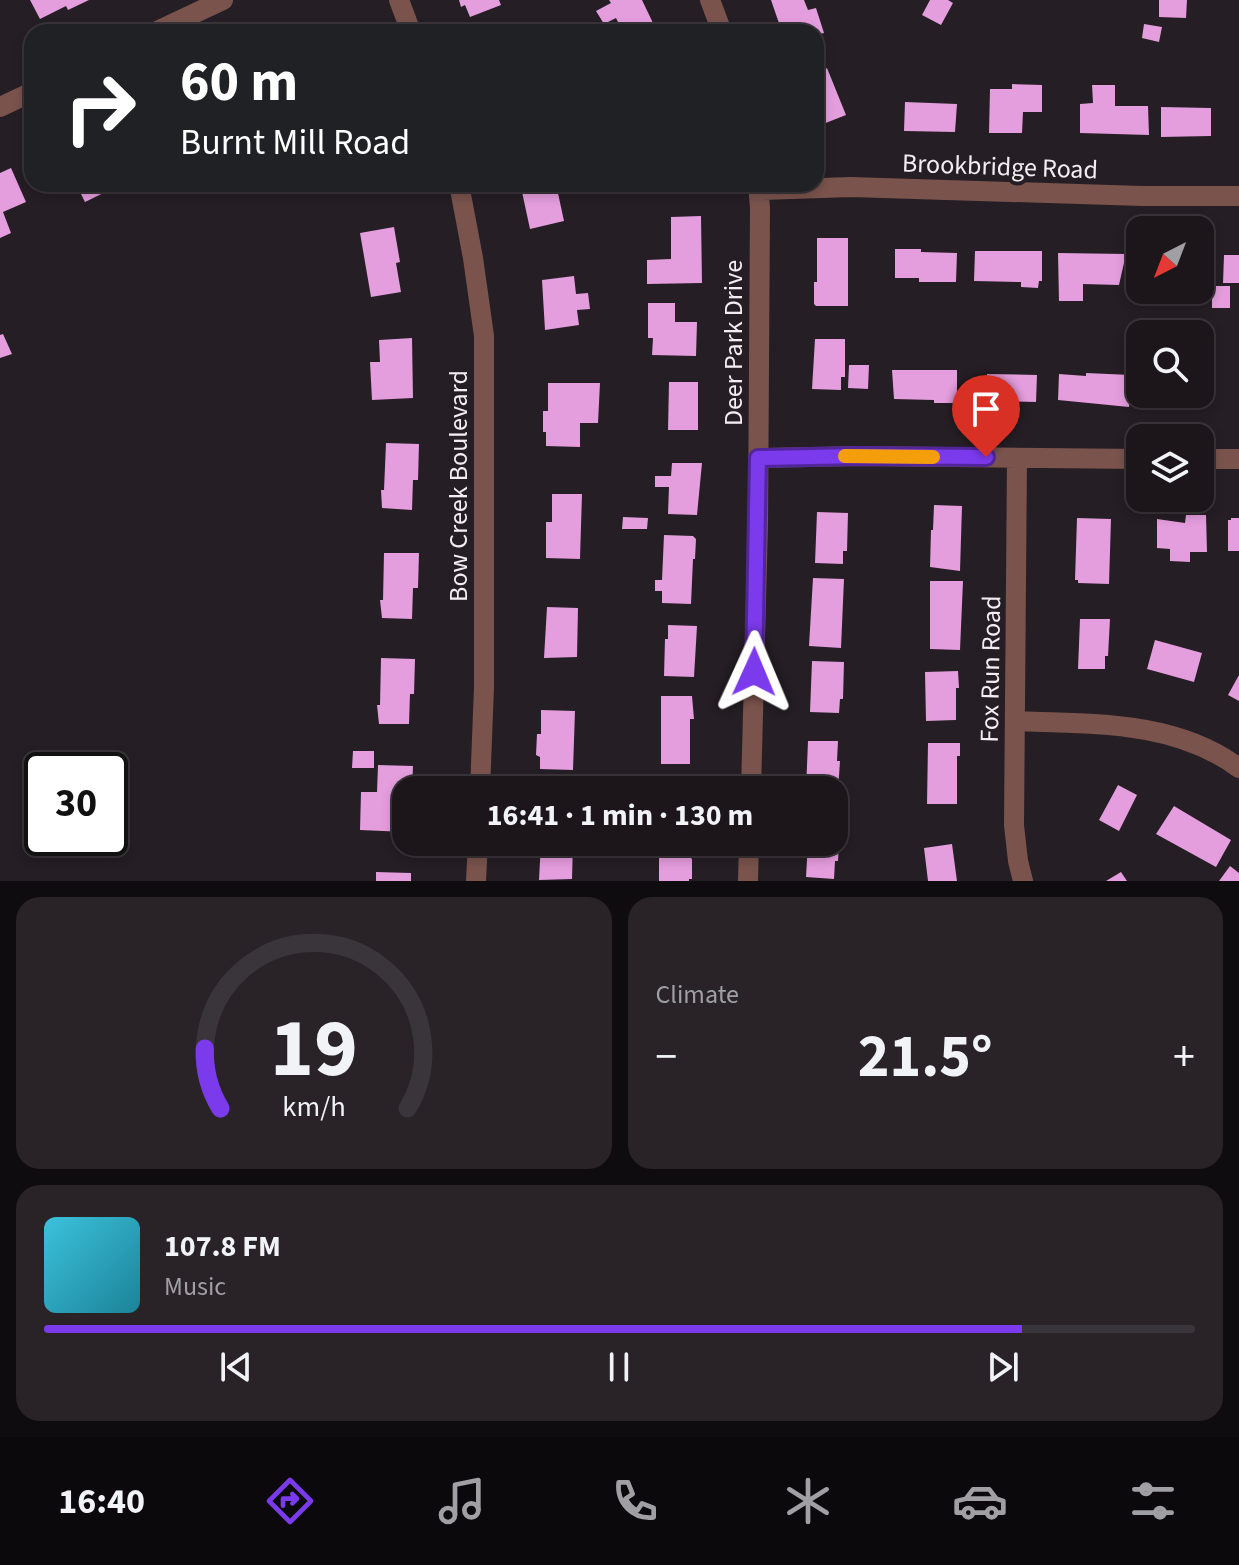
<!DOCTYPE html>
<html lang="en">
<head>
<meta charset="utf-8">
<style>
  :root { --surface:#1c161b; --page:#292328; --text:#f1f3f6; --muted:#a09fa3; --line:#3a353a; --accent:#7c3aed }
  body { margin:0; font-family:"Source Sans 3",sans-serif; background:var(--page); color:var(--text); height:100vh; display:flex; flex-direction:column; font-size:30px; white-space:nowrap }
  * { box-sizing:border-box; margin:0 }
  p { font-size:26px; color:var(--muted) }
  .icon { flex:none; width:44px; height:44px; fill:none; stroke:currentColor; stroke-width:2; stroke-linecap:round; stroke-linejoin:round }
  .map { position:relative; height:881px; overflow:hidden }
  .panel { display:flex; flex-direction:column; gap:16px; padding:16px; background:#0f0c0f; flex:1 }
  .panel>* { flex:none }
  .hud { position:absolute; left:24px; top:24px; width:800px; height:168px; border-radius:24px; box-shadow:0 4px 12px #0003,0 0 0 2px var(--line); background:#202124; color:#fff; overflow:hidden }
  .needle { width:52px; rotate:222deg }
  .fabs { position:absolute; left:1126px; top:216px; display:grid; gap:16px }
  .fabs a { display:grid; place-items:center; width:88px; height:88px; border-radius:16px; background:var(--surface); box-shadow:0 4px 12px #0003,0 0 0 2px var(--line); font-size:40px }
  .speed { position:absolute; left:24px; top:752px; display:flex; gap:16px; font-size:40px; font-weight:700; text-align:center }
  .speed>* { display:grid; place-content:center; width:104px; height:104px; border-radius:50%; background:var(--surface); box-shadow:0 4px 12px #0003,0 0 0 2px var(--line); line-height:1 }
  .speed .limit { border:4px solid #111; border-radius:12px; background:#fff; color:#111 }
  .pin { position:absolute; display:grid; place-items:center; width:68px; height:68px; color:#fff; margin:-82px -34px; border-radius:50% 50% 50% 0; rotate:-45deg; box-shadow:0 0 8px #0007 }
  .pin .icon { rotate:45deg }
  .me { position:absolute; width:88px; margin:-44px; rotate:1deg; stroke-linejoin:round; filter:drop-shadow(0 0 6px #0008) }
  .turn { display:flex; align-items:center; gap:28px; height:168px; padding:0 24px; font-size:36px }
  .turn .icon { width:104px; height:104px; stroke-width:2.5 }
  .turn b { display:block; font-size:56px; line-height:68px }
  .big { font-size:60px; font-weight:700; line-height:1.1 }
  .panel .card { flex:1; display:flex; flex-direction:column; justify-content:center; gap:12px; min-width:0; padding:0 28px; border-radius:24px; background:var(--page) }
  .panel .dial { align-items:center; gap:0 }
  .dial svg { height:208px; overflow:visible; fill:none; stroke:var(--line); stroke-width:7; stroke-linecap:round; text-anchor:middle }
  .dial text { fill:var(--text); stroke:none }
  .song { display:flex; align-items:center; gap:24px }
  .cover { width:96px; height:96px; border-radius:12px; background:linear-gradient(135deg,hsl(190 70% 55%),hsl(190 70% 35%)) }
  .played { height:8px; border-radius:4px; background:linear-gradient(90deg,var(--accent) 85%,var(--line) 85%) }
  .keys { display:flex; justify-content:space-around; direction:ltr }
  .heat { display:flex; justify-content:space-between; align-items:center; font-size:44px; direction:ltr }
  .panel .tiles { flex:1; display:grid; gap:16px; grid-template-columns:1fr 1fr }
  .card:last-child { grid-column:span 2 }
  .trip { position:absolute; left:392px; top:776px; width:456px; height:80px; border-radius:24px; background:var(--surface); box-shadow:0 4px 12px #0003,0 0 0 2px var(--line); font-weight:700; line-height:80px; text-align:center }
  .dock { display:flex; height:128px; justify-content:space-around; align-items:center; background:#0b090b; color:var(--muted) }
  .dock .icon { width:56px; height:56px }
  .dock .active { color:var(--accent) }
  .dock b { font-size:36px; color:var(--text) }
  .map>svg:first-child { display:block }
  .building { fill:#e49ddd }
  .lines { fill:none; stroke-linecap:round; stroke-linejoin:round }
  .minor { stroke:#7a534d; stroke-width:20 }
  .tertiary { stroke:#7a534d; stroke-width:20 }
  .route-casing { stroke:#51269a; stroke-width:20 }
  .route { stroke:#7c3aed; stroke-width:14 }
  .slow { stroke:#f59e0b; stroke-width:14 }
  .labels { text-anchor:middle; stroke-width:8; stroke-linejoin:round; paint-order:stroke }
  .street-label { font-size:26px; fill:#f3eef2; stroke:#251e24 }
</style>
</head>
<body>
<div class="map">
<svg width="1239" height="881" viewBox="0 0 1239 881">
  <rect width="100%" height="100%" fill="#251e24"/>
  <path class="building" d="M 30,0 L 89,0 L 68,10 L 66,6 L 40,19 Z
    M 459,0 L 499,0 L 501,5 L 470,17 L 465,5 L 461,7 Z
    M 609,0 L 642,0 L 653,23 L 636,32 L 623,32 L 616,18 L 604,24 L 596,11 L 611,3 Z
    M 771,0 L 804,0 L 808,10 L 816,8 L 824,33 L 816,35 L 816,32 L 782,32 Z
    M 930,0 L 948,0 L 953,3 L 941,25 L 922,15 Z
    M 1159,0 L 1187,0 L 1186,18 L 1159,17 Z
    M 1144,24 L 1162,27 L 1159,42 L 1142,38 Z
    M 827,68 L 846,115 L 818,126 L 816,120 L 816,73 Z
    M 1012,84 L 1042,85 L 1042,112 L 1023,112 L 1022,133 L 989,133 L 990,89 L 1012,89 Z
    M 1092,85 L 1115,85 L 1115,106 L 1148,106 L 1149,135 L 1080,133 L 1080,104 L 1093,103 Z
    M 905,102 L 957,104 L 955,132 L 904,131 Z
    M 1161,107 L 1211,108 L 1211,136 L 1161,137 Z
    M 11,168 L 26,202 L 3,212 L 11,233 L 0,238 L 0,173 Z
    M 76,184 L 122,184 L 85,202 Z
    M 525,184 L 556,184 L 564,221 L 530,229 L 522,192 L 527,191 Z
    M 666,184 L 697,184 L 698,189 L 668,194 Z
    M 701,216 L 702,283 L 647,284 L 647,260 L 671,259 L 671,217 Z
    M 394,227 L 400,262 L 396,263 L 401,292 L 371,297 L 360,233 Z
    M 817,238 L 848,238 L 848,306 L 816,306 L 814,304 L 814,282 L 817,282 Z
    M 895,249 L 921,249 L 921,252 L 957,253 L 956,282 L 919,282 L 919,278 L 895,278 Z
    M 975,251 L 1042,251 L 1042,281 L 1039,281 L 1038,288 L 1021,287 L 1021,282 L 974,281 Z
    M 1058,253 L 1126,254 L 1119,285 L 1083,284 L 1083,301 L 1059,301 Z
    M 1224,255 L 1239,255 L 1239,283 L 1223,283 Z
    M 574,276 L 576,294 L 588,293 L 590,309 L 577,310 L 579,325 L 545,330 L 542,280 Z
    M 1212,286 L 1230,286 L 1230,308 L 1212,308 Z
    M 648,303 L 675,303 L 675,322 L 697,322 L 696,356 L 652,355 L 653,338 L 648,338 Z
    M 3,334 L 12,354 L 0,358 L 0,335 Z
    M 412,338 L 413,398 L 372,400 L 370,362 L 380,362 L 379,340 Z
    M 815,339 L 845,339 L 845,377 L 841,377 L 841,390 L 812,389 Z
    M 849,365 L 869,365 L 868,389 L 848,388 Z
    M 892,370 L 957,370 L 957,403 L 934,403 L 934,400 L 894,399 Z
    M 1086,373 L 1131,375 L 1129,407 L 1058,400 L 1059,374 L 1086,376 Z
    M 1200,373 L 1211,373 L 1211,404 L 1150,401 L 1150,394 L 1200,394 Z
    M 987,374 L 1037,375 L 1036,402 L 987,401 Z
    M 669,382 L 698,382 L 698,430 L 668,430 Z
    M 548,383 L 600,383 L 598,423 L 580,423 L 580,447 L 546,446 L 546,432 L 543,432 L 543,411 L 548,411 Z
    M 386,443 L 419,444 L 418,480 L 413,480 L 412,510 L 382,508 L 381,490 L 384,490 Z
    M 672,463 L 702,463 L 697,515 L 668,514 L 669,487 L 655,487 L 655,476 L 671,476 Z
    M 552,494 L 582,494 L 580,559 L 546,558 L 546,522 L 552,522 Z
    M 934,505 L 962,506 L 960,571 L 930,567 L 931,530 L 933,530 Z
    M 817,512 L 848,513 L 847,551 L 843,551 L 843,564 L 815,563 Z
    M 1186,515 L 1206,515 L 1207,552 L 1190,552 L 1190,562 L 1170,561 L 1170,549 L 1157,548 L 1157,519 L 1185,523 Z
    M 623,517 L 648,518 L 647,529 L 622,529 Z
    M 1077,518 L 1111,519 L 1109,584 L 1078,583 L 1078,580 L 1075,580 Z
    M 1231,518 L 1239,518 L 1239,551 L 1228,551 L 1228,520 L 1231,520 Z
    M 664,535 L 693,536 L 696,539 L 695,559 L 693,559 L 691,604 L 662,603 L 662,591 L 655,591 L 655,580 L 662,580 Z
    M 384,553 L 419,553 L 418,588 L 413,588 L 412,619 L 382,618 L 380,600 L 383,600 Z
    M 813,578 L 844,579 L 841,648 L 809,646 Z
    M 930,581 L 963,581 L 960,650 L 930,649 Z
    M 547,607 L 578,608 L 577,657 L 544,658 Z
    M 1080,619 L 1110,619 L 1108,656 L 1105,656 L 1105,669 L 1078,669 Z
    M 668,625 L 697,626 L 694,677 L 664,676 L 665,639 L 668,639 Z
    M 1155,640 L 1202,653 L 1194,682 L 1147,669 Z
    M 381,658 L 415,659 L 414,694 L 410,694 L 409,724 L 379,724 L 377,705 L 380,705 Z
    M 812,661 L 844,662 L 843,699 L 840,699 L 839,713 L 810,712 Z
    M 958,671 L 959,688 L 956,688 L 956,720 L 926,721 L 925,672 Z
    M 1239,675 L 1239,701 L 1228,695 Z
    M 661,696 L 692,696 L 694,719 L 690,719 L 690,764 L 661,764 Z
    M 541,710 L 575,711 L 573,770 L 540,769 L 540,757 L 536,755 L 537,734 L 541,734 Z
    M 808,741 L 838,741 L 837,761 L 840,761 L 837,806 L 834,806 L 834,790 L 806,790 Z
    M 928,743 L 960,743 L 960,756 L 957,756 L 957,804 L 927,804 Z
    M 353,751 L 374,751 L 374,768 L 352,768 Z
    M 378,765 L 413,766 L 412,790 L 406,790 L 406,832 L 360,830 L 361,792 L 377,792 Z
    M 664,785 L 693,786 L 693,790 L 664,790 Z
    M 1118,785 L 1137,795 L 1119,831 L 1099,820 Z
    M 1174,806 L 1231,840 L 1216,867 L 1156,834 Z
    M 834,824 L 840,824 L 838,861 L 835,861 L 834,879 L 806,877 L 808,842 L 834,842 Z
    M 541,842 L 573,842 L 572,879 L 539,880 Z
    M 952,844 L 957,881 L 928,881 L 924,848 Z
    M 659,857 L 690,857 L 692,859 L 692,879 L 689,879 L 689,881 L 659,881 Z
    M 1230,866 L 1239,873 L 1239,881 L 1219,881 Z
    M 376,872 L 411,873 L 411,881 L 376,881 Z
    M 1121,872 L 1127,881 L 1106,881 Z"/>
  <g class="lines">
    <path class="minor" d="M 710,0 L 722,32
      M 155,32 L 223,0
      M 0,107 L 32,92
      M 759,190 L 851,187 L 1142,196 L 1239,196
      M 758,458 L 859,456 L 1140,459
      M 1017,458 L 1014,825 L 1018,861 L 1023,881
      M 1200,459 L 1239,459
      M 1015,721 C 1091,724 1175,720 1239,768
      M 751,790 L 758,524 L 760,208 L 758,184
      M 748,881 L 749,842"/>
    <path class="tertiary" d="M 399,0 L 411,32
      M 459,184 L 473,258 L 484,336 L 484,687 L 480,790
      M 476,881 L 478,842"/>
  </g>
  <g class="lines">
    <g class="route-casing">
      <path id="route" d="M 754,672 L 758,458 L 859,456 L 986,457"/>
    </g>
    <use href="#route" class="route"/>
    <path class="slow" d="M 845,456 L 933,457"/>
  </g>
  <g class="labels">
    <g class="street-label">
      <text transform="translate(1000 166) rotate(2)" y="9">Brookbridge Road</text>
      <text transform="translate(733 343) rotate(-90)" y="9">Deer Park Drive</text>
      <text transform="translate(458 486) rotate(-90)" y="9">Bow Creek Boulevard</text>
      <text transform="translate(990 669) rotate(-89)" y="9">Fox Run Road</text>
    </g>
  </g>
</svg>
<div class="fabs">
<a><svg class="needle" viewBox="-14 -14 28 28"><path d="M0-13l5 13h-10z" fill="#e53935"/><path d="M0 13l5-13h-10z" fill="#a09fa3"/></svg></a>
<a><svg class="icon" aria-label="search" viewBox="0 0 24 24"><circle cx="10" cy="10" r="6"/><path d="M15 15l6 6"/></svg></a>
<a><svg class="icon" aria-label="layers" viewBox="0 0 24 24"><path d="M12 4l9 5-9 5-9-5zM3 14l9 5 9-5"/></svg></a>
</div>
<div class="speed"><div class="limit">30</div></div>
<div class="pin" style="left:986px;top:457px;background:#d93025"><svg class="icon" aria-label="arrive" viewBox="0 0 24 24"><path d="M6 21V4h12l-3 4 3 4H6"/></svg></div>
<svg class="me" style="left:754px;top:672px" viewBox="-20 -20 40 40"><path d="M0-17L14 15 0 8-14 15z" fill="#7c3aed" stroke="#fff" stroke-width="4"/></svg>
<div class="trip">16:41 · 1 min · 130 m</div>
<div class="hud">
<div class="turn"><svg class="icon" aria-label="right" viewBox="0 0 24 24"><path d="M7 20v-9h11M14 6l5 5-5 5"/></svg><div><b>60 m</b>Burnt Mill Road</div></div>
</div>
</div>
<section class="panel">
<div class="tiles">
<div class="card dial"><svg viewBox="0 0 100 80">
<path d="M14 69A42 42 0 1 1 86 69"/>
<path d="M14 69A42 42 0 0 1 8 46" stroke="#7c3aed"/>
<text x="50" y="56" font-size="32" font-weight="700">19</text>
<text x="50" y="72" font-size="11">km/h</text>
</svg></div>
<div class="card"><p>Climate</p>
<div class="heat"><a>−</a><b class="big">21.5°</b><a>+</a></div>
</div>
<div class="card">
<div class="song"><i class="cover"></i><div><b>107.8 FM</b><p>Music</p></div></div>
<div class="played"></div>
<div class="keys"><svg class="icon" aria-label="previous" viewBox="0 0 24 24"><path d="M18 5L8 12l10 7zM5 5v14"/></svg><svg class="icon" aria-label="pause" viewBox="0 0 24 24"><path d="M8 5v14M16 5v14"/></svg><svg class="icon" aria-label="next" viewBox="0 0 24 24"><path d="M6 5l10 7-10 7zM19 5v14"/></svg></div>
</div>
</div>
</section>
<nav class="dock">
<b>16:40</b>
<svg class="icon active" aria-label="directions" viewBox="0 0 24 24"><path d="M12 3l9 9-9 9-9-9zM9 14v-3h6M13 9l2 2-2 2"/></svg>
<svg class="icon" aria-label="music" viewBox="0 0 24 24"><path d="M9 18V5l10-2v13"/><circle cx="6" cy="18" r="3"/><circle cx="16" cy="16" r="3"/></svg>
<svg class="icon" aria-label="phone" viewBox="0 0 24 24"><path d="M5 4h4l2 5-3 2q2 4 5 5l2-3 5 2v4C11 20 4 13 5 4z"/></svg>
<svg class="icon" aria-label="climate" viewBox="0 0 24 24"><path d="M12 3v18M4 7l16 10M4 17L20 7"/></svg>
<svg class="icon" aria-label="car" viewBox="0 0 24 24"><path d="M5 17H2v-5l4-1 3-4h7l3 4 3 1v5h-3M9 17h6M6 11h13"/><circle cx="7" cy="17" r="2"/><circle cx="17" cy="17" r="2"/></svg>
<svg class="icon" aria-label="filters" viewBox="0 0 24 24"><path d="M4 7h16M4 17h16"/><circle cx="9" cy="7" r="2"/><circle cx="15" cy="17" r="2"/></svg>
</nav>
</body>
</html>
